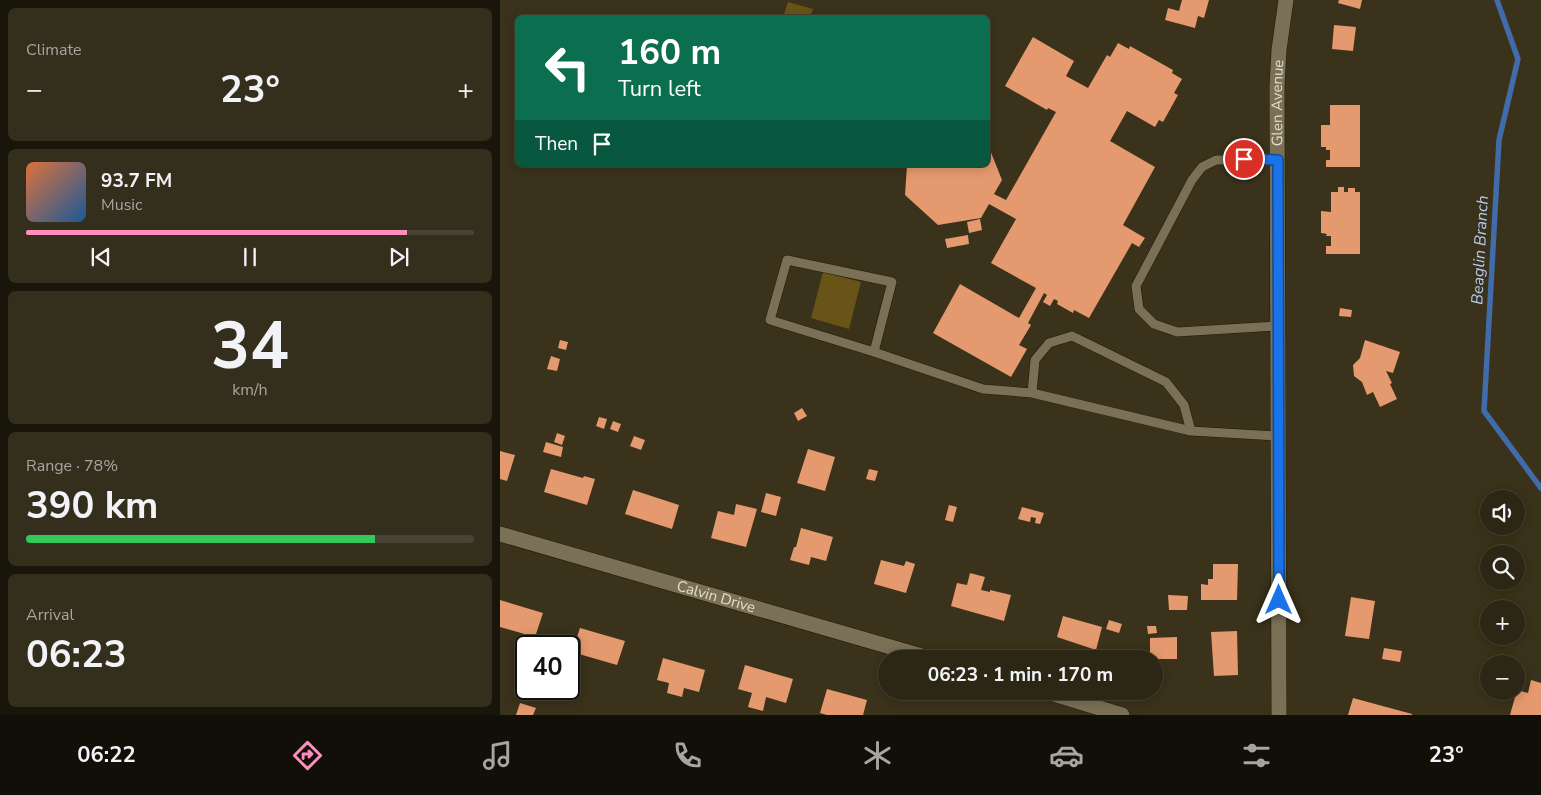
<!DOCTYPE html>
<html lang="en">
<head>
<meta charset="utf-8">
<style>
  :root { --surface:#2c2614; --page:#342e1d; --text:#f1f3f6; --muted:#a6a5a0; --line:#484334; --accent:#fd8ebe }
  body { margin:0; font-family:"Nunito Sans",sans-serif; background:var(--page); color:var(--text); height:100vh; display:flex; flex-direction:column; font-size:19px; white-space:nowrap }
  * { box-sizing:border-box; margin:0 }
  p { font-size:16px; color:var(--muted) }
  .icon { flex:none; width:28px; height:28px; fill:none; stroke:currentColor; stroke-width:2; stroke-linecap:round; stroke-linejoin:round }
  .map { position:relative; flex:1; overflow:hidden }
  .drawer { display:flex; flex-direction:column; gap:8px; padding:8px; background:#18150b; width:500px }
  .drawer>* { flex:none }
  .top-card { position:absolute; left:15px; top:15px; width:475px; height:152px; border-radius:8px; box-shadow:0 2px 12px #0003,0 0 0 1px var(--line); background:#0b6e4f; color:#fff; overflow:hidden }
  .controls { position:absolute; left:980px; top:490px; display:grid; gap:10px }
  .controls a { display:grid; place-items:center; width:45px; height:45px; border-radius:50%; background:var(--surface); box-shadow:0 2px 12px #0003,0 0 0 1px var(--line); font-size:25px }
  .speed { position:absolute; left:15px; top:635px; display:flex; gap:10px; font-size:25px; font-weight:700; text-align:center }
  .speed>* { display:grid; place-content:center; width:65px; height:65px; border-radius:50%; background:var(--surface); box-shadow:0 2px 12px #0003,0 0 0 1px var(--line); line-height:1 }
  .speed .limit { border:2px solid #111; border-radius:8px; background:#fff; color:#111 }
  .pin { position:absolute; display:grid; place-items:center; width:42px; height:42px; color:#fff; margin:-21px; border:2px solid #fff; border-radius:50%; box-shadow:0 1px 5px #0007 }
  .me { position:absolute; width:55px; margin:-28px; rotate:0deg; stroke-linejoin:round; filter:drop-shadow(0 0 4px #0008) }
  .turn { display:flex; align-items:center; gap:18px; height:105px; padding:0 20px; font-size:22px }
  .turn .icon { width:65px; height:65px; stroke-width:2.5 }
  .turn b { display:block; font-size:35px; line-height:42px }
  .then { display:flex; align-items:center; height:48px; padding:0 20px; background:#0003; gap:10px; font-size:19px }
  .big { font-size:38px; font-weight:700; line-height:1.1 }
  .drawer .widget { flex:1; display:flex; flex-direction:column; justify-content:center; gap:8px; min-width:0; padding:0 18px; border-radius:8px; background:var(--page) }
  .drawer .dial { align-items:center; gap:0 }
  .dial b { font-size:65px; line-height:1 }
  .song { display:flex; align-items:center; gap:15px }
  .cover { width:60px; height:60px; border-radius:8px; background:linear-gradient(135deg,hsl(20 70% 55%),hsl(210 70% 35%)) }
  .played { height:5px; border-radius:2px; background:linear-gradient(90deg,var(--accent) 85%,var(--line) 85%) }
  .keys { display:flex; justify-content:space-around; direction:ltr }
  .heat { display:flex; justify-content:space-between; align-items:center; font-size:28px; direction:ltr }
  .charge { height:8px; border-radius:4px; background:linear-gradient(90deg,#34c759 78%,var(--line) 0) }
  .trip { position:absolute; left:378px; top:650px; width:285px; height:50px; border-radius:25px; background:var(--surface); box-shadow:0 2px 12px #0003,0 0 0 1px var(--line); font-weight:700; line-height:50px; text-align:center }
  .dock { display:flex; height:80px; justify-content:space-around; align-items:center; background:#120f08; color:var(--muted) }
  .dock .icon { width:35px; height:35px }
  .dock .selected { color:var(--accent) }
  .dock b { font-size:22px; color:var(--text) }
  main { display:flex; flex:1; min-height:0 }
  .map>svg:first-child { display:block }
  .green { fill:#685417 }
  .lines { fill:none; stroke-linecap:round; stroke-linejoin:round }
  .stream { stroke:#416ba9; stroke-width:5.5 }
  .building { fill:#e5996e }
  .lane-casing { stroke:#211903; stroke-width:10 }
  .street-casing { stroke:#211903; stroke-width:16 }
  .secondary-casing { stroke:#211903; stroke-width:16 }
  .lane { stroke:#797056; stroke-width:9 }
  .street { stroke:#797056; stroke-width:15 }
  .secondary { stroke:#797056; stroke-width:15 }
  .route-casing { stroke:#114b97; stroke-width:12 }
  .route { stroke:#1a73e8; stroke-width:9 }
  .labels { text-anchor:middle; stroke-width:5; stroke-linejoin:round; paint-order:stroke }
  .street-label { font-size:15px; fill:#e2ddcf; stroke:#3a321a }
  .water-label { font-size:16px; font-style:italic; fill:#b4ccef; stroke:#3a321a }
</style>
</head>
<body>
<main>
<section class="drawer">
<div class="widget"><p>Climate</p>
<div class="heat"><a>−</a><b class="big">23°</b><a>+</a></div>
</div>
<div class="widget">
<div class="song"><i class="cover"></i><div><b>93.7 FM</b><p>Music</p></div></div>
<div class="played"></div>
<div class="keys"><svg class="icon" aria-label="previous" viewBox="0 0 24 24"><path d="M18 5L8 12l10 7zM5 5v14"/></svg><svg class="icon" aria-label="pause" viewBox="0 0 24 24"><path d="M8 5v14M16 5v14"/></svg><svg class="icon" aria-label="next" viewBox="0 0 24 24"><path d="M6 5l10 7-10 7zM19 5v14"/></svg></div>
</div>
<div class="widget dial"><b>34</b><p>km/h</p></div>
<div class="widget"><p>Range · 78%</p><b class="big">390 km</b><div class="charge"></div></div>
<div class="widget"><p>Arrival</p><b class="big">06:23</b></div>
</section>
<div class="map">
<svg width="1041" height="715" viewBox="0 0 1041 715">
  <rect width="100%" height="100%" fill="#3a321a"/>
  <path class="green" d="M 288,2 L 313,9 L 310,17 L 283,17 Z
    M 323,272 L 361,282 L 349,329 L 311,318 Z"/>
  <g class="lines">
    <path class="stream" d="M 997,0 L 1018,59 L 999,140 L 984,411 L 1041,488"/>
  </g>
  <path class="building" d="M 682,0 L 709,0 L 704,18 L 698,16 L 695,28 L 665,20 L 668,8 L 679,11 Z
    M 839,0 L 862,0 L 860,9 L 838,3 Z
    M 834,25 L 856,27 L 853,51 L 832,49 Z
    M 533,37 L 574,61 L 566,76 L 588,88 L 607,55 L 610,57 L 618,43 L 629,49 L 630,46 L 673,70 L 672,73 L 682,79 L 674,93 L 678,95 L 663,122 L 659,120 L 655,127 L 627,111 L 610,141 L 655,167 L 623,225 L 645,238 L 639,247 L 632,243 L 589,318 L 574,310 L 573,313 L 557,304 L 558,301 L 554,299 L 550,306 L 543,302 L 547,295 L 544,293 L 528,323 L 531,325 L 519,345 L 527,349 L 511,377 L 433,333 L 460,284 L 519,318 L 536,288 L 491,263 L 516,219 L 489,204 L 481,218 L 438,225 L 405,195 L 407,165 L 488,165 L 488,145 L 502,180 L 494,194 L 506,200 L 556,112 L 548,108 L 547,110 L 505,86 Z
    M 830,105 L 860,105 L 860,167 L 826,167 L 826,160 L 830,160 L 830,150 L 826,150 L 826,147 L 821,147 L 821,125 L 830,125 Z
    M 838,187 L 844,187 L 844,192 L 848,192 L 848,188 L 855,188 L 855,192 L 860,192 L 860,254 L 826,254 L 826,246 L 831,246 L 831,236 L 826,236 L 827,234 L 821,233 L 821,211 L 831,212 L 831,192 L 838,192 Z
    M 480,219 L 482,230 L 469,233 L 467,222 Z
    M 468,235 L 469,244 L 447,248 L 445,239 Z
    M 840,308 L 852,310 L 851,317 L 839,316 Z
    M 60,340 L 68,342 L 66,350 L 58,348 Z
    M 865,340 L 900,352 L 893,373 L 886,371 L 892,383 L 890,384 L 897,399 L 880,407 L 873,392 L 867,395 L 862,382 L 854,376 L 853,365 L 860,358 Z
    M 51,356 L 60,359 L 57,371 L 47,369 Z
    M 302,408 L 307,416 L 298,421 L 294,413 Z
    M 99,417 L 107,419 L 104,429 L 96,426 Z
    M 113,421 L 121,424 L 118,432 L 110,429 Z
    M 57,433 L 65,436 L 62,445 L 54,442 Z
    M 134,436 L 145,440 L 141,450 L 130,446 Z
    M 46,442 L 63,447 L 61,457 L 43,452 Z
    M 308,449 L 335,457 L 325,491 L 297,483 Z
    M 0,451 L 15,455 L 7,481 L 0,479 Z
    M 51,469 L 83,478 L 84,476 L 95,479 L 87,505 L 44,492 Z
    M 369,469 L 378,471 L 375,481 L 366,479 Z
    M 133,490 L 179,505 L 172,529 L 125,514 Z
    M 266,493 L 281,497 L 276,516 L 261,512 Z
    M 236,504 L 257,509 L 246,547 L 211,538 L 218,511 L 234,515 Z
    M 449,505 L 457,507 L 453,522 L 445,520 Z
    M 522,507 L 544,513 L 540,524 L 535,523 L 536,518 L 531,517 L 530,522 L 518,519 Z
    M 301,528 L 333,537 L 326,561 L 311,557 L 309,565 L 290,560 L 294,547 L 296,547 Z
    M 381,560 L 404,566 L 406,561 L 415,564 L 406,593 L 374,584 Z
    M 713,564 L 738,564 L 737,600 L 701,600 L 701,584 L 708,585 L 708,579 L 713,579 Z
    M 470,573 L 485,577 L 481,590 L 490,592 L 490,590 L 511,595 L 504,621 L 451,606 L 457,583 L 467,585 Z
    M 668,595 L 688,596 L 687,610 L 669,610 Z
    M 851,597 L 875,601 L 869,639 L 845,636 Z
    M 0,600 L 43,613 L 35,637 L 0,627 Z
    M 563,616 L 602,627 L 596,650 L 557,637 Z
    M 609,620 L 622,624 L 619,633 L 606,629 Z
    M 647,626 L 656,626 L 657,633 L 648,634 Z
    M 80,628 L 125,641 L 117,665 L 72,652 Z
    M 737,631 L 738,675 L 714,676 L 711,632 Z
    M 677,637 L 677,659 L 650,659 L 650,638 Z
    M 884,648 L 902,651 L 900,662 L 882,659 Z
    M 163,658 L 205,670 L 199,692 L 184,688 L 182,697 L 167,693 L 169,683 L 157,680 Z
    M 245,665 L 293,679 L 286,703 L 266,697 L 263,711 L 248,707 L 252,693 L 238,689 Z
    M 1031,680 L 1041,683 L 1041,715 L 1010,715 L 1017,690 L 1028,693 Z
    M 327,689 L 367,700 L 363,715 L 327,715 L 320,713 Z
    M 853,698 L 912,714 L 912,715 L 848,715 Z
    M 20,703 L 36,708 L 33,715 L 16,715 Z"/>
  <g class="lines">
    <g class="lane-casing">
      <path id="lane" d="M 778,160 L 716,160 L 702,167 L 692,180 L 636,286 L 639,309 L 654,324 L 677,332 L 778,326
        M 374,352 L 392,282 L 287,260 L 270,320 L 374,352 L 483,389 L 532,393 L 691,431 L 778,436
        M 532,393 L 535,360 L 549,343 L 572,336 L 666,382 L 684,405 L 691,431"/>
    </g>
    <g class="street-casing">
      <g id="street">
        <path id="s1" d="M 0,534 L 432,659"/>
        <path d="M 544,691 L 622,715"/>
      </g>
    </g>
    <g class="secondary-casing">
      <g id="secondary">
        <path id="s2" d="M 779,715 L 777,86 L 779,50 L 786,0"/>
      </g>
    </g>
    <use href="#lane" class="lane"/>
    <use href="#street" class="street"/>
    <use href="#secondary" class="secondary"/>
  </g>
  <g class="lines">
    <g class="route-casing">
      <path id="route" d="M 744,159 L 778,160 L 779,600"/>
    </g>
    <use href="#route" class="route"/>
  </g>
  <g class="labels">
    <g class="street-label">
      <text dy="5" stroke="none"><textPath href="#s2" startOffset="612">Glen Avenue</textPath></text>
      <text dy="5" stroke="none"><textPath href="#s1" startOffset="225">Calvin Drive</textPath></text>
    </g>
    <g class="water-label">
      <text transform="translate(979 250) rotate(-87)" y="6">Beaglin Branch</text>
    </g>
  </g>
</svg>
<div class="controls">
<a><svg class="icon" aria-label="sound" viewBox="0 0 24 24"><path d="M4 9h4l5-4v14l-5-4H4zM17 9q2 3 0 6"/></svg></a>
<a><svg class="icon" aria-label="search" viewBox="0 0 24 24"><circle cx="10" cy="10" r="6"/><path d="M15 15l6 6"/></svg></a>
<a>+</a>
<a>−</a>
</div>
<div class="speed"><div class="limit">40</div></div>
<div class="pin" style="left:744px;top:159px;background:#d93025"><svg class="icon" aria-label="arrive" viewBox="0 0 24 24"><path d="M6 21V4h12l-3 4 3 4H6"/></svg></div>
<svg class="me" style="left:779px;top:600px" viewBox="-20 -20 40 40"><path d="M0-17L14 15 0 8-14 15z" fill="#1a73e8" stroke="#fff" stroke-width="4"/></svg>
<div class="trip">06:23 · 1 min · 170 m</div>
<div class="top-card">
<div class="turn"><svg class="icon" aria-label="left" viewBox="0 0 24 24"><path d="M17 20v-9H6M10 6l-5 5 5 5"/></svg><div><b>160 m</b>Turn left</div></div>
<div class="then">Then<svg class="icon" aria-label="arrive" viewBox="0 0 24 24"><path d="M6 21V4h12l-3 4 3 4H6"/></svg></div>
</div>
</div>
</main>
<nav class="dock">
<b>06:22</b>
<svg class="icon selected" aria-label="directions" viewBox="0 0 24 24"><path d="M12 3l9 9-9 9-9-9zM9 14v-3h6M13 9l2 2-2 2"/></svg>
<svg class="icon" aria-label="music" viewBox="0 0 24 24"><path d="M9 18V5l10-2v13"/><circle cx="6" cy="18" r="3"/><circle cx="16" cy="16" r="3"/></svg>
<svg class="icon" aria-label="phone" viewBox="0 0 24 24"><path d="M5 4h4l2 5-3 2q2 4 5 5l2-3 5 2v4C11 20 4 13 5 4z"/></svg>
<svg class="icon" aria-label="climate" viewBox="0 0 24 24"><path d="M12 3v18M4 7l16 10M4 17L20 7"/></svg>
<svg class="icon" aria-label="car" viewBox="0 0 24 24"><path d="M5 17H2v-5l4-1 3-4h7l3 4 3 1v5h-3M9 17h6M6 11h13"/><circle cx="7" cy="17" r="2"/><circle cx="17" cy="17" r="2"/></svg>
<svg class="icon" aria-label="filters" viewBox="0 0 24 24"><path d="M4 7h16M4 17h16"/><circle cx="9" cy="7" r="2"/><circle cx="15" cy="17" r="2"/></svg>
<b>23°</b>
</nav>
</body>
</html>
